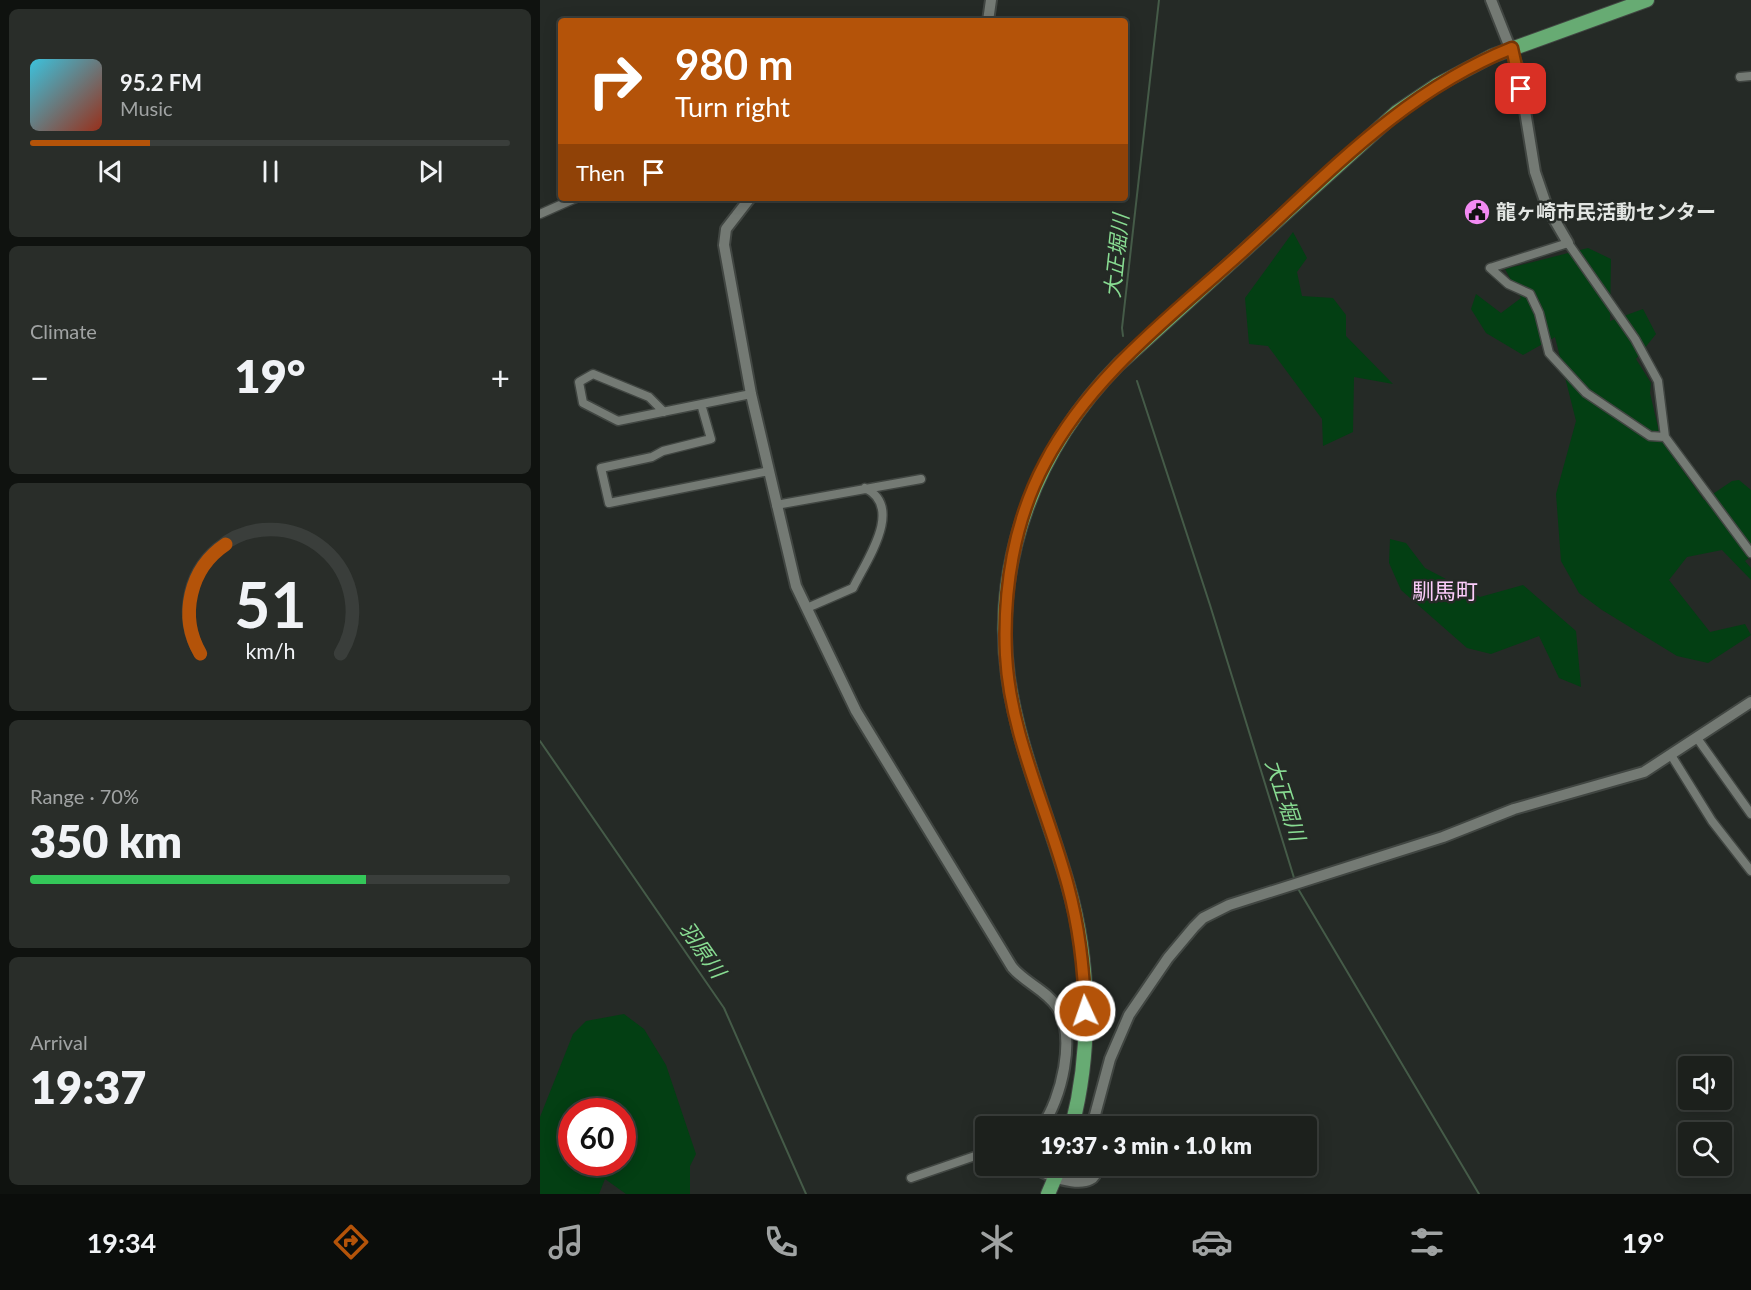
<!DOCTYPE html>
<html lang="en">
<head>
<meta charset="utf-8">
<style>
  :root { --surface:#1c201c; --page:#292d29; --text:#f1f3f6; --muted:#a0a3a3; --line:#3a3e3b; --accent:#b45309 }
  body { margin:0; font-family:Lato,"Noto Sans JP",sans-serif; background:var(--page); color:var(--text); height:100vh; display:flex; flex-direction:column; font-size:22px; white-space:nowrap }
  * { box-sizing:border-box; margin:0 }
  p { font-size:20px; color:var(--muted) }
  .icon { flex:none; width:33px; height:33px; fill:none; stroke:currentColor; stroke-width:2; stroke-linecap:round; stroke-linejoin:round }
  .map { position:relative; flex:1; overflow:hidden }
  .details { display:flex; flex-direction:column; gap:9px; padding:9px; background:#0f120f; width:540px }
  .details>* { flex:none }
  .banner { position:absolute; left:18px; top:18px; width:570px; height:183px; border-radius:6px; box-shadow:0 3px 15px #0003,0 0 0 2px var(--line); background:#b45309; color:#fff; overflow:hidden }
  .tools { position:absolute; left:1138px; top:1056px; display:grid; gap:12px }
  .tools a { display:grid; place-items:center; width:54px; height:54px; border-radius:6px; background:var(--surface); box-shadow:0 3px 15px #0003,0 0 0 2px var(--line); font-size:30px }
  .speed { position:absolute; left:18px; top:1098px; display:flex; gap:12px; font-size:30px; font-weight:700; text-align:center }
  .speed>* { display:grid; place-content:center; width:78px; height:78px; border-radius:50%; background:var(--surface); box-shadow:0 3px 15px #0003,0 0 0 2px var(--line); line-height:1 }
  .speed .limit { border:9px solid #d22; background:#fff; color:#111 }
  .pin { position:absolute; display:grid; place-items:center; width:51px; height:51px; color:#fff; margin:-26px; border-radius:12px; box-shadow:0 3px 9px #0006 }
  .me { position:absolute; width:66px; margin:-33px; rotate:357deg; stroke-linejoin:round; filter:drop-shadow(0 0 4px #0008) }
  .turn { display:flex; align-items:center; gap:21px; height:126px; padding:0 18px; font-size:27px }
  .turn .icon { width:78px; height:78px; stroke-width:2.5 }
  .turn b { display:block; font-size:42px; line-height:51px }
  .then { display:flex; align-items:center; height:57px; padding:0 18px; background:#0003; gap:12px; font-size:22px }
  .big { font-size:45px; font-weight:800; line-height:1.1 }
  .details .tile { flex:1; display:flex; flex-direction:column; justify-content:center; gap:9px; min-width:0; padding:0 21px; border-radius:9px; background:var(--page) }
  .details .dial { align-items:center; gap:0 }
  .dial svg { height:156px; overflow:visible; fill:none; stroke:var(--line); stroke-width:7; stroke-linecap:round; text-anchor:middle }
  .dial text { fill:var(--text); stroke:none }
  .song { display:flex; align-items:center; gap:18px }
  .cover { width:72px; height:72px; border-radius:9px; background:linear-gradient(135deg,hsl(190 70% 55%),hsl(10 70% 35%)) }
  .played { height:6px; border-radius:3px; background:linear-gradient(90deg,var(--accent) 25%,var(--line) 25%) }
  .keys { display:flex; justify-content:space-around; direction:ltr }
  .heat { display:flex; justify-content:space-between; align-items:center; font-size:33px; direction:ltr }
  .charge { height:9px; border-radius:4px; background:linear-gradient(90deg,#34c759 70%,var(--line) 0) }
  .trip { position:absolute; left:435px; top:1116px; width:342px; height:60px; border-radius:6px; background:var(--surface); box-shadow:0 3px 15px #0003,0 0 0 2px var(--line); font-weight:800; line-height:60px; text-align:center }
  .tabs { display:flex; height:96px; justify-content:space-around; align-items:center; background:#0b0d0b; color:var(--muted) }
  .tabs .icon { width:42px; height:42px }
  .tabs .active { color:var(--accent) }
  .tabs b { font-size:27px; color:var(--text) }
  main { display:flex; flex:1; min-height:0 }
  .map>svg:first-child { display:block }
  .green { fill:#033f13; fill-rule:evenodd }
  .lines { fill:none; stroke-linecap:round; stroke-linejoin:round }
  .stream { stroke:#455b48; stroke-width:2 }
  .minor-casing { stroke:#414642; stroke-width:11 }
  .tertiary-casing { stroke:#414642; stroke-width:14 }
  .primary-casing { stroke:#414642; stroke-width:16 }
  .minor { stroke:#747a74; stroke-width:8 }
  .tertiary { stroke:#747a74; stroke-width:10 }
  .primary { stroke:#67ab73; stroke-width:14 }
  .route-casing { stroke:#753606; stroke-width:15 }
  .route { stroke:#b45309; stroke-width:10 }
  .labels { text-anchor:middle; stroke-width:5; stroke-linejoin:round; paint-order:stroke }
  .poi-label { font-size:20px; font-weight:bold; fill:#e3e6e3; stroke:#252a26; text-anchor:start }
  .water-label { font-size:21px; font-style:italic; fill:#88dc92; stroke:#252a26 }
  .quarter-label { font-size:22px; fill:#fccdfb; stroke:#252a26 }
</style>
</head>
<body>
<main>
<section class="details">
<div class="tile">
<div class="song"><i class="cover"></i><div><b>95.2 FM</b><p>Music</p></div></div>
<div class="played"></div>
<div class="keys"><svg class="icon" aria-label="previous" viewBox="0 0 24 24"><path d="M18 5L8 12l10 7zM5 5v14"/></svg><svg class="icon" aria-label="pause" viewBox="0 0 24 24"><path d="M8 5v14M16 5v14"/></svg><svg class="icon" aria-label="next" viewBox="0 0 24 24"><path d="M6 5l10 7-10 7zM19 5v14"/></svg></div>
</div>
<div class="tile"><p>Climate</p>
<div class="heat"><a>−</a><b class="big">19°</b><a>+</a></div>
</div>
<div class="tile dial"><svg viewBox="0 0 100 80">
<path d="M14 69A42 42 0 1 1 86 69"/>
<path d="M14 69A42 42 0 0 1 27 13" stroke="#b45309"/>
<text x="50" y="56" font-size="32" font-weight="700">51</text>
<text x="50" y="72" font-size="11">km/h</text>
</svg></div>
<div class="tile"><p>Range · 70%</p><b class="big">350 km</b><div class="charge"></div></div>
<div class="tile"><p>Arrival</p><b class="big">19:37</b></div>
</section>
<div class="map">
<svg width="1211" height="1194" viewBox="0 0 1211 1194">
  <rect width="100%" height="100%" fill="#252a26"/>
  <path class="green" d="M 753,232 L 767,258 L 757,272 L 762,296 L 793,298 L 806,315 L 806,336 L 853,384 L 814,377 L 813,432 L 783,446 L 782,419 L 728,346 L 709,344 L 705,298 Z
    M 1048,248 L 1071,259 L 1070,321 L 1103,309 L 1116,334 L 1096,359 L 1111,383 L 1110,393 L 1121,440 L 1164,500 L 1192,481 L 1199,480 L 1211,490 L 1211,556 L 1205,561 L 1211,568 L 1211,580 L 1182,550 L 1147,557 L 1129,580 L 1170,632 L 1205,624 L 1211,635 L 1168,663 L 1137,656 L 1062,610 L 1039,593 L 1021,561 L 1016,494 L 1036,421 L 1015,337 L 983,355 L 946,333 L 931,309 L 936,294 L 961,313 L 981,298 L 965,269 Z
    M 850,539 L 866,543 L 885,568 L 940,597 L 983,585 L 1036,631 L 1041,687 L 1019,678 L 999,636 L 951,654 L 927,648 L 861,590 L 849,563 Z
    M 84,1014 L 104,1029 L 126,1065 L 156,1154 L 150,1166 L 150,1194 L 86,1194 L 65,1179 L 59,1194 L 0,1194 L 0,1117 L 33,1034 L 46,1021 ZM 32,1112 L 82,1112 L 82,1162 L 32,1162 Z"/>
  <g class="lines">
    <path class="stream" d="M 583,336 L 582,328 L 619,0
      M 597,381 L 670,605 L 755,881
      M 0,741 L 184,1008 L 266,1194
      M 757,887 L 939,1194"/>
    <g class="minor-casing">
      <path id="minor" d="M 1200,77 L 1211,76
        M 0,214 L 36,198
        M 950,268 L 1028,243 L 1095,339 L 1118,381 L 1125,437 L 1211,553
        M 950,268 L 968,284 L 990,294 L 999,313 L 1009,353 L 1046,393 L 1110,436 L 1125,437
        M 161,404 L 171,439 L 123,451 L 112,457 L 61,468 L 69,503 L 229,471
        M 124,412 L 109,397 L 53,374 L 39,382 L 43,403 L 78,421 L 211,394
        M 236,505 L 381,479
        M 267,608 L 313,588 C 326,561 365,507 325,488
        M 1157,738 L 1211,814
        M 1131,755 L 1172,821 L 1211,871
        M 472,1166 L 487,1166
        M 371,1178 L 435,1156 L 446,1156"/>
    </g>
    <g class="tertiary-casing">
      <path id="tertiary" d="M 951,0 L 978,68 L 995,172 L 1007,207 L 1028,243
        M 448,21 L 451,0
        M 210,198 L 186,229 L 184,245 L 211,394 L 256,586 L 316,711 L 472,967 C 485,983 506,990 517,1007 C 537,1036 521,1100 502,1126
        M 552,1126 L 570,1059 L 589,1015 L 628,958 L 654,927 L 663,918 L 689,905 L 903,837 L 974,809 L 1104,772 L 1211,702
        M 493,1166 C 508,1179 560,1194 556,1166"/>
    </g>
    <g class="primary-casing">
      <path id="primary" d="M 532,1126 C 552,1049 550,961 528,885 C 508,815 478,748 468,676 C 452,559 498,446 579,364 L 857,112 L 897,85 L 952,56 L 1107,0
        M 508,1194 L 520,1166"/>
    </g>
    <use href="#minor" class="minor"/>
    <use href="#tertiary" class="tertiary"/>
    <use href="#primary" class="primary"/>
  </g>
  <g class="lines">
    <g class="route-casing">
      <path id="route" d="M 545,1011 C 544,969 539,927 528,886 C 508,810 470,735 466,655 C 463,589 474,521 505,463 C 550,377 630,317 701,253 C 787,175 862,92 972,48 L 981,89"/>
    </g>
    <use href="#route" class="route"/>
  </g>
  <defs>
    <g id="civic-disc" transform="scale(1.35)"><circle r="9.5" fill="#f28af2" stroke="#252a26"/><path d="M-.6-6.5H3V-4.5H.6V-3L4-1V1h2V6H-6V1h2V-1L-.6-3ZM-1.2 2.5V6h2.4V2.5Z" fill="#111"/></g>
  </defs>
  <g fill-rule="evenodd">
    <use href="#civic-disc" x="937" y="212"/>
  </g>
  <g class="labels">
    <g class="poi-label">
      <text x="956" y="219">龍ヶ崎市民活動センター</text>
    </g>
    <g class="water-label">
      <text transform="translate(577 256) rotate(-84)" y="7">大正堀川</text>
      <text transform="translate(745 800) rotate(72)" y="7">大正堀川</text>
      <text transform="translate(162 950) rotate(55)" y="7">羽原川</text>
    </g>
    <g class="quarter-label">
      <text x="905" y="599">馴馬町</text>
    </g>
  </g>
</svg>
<div class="tools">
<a><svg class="icon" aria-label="sound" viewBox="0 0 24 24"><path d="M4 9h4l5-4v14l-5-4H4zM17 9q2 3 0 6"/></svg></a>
<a><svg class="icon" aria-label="search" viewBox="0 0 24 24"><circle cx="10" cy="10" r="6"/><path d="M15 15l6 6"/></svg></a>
</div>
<div class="speed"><div class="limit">60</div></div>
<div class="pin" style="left:981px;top:89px;background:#d93025"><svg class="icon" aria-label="arrive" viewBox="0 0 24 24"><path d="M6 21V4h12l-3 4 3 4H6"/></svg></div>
<svg class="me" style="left:545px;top:1011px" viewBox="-20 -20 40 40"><circle r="17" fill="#b45309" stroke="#fff" stroke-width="3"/><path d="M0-11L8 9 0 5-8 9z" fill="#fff"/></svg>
<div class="trip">19:37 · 3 min · 1.0 km</div>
<div class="banner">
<div class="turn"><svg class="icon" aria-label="right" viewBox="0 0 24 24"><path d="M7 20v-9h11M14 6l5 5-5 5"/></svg><div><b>980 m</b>Turn right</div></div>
<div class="then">Then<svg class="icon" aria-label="arrive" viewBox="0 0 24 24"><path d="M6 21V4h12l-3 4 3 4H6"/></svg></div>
</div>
</div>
</main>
<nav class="tabs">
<b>19:34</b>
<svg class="icon active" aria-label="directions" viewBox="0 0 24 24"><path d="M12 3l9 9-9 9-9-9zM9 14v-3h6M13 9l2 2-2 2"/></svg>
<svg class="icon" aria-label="music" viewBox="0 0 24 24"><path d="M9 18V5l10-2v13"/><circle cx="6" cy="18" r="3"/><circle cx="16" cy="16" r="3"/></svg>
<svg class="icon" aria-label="phone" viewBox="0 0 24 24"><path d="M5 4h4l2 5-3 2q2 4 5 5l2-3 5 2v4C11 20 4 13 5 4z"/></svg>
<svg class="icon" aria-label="climate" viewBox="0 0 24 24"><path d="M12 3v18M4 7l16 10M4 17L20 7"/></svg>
<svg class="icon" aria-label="car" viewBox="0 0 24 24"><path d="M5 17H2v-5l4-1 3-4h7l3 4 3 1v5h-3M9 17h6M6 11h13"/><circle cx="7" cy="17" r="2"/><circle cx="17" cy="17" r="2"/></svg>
<svg class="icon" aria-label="filters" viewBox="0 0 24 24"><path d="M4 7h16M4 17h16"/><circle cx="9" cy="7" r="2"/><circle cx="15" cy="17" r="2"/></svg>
<b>19°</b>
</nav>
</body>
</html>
